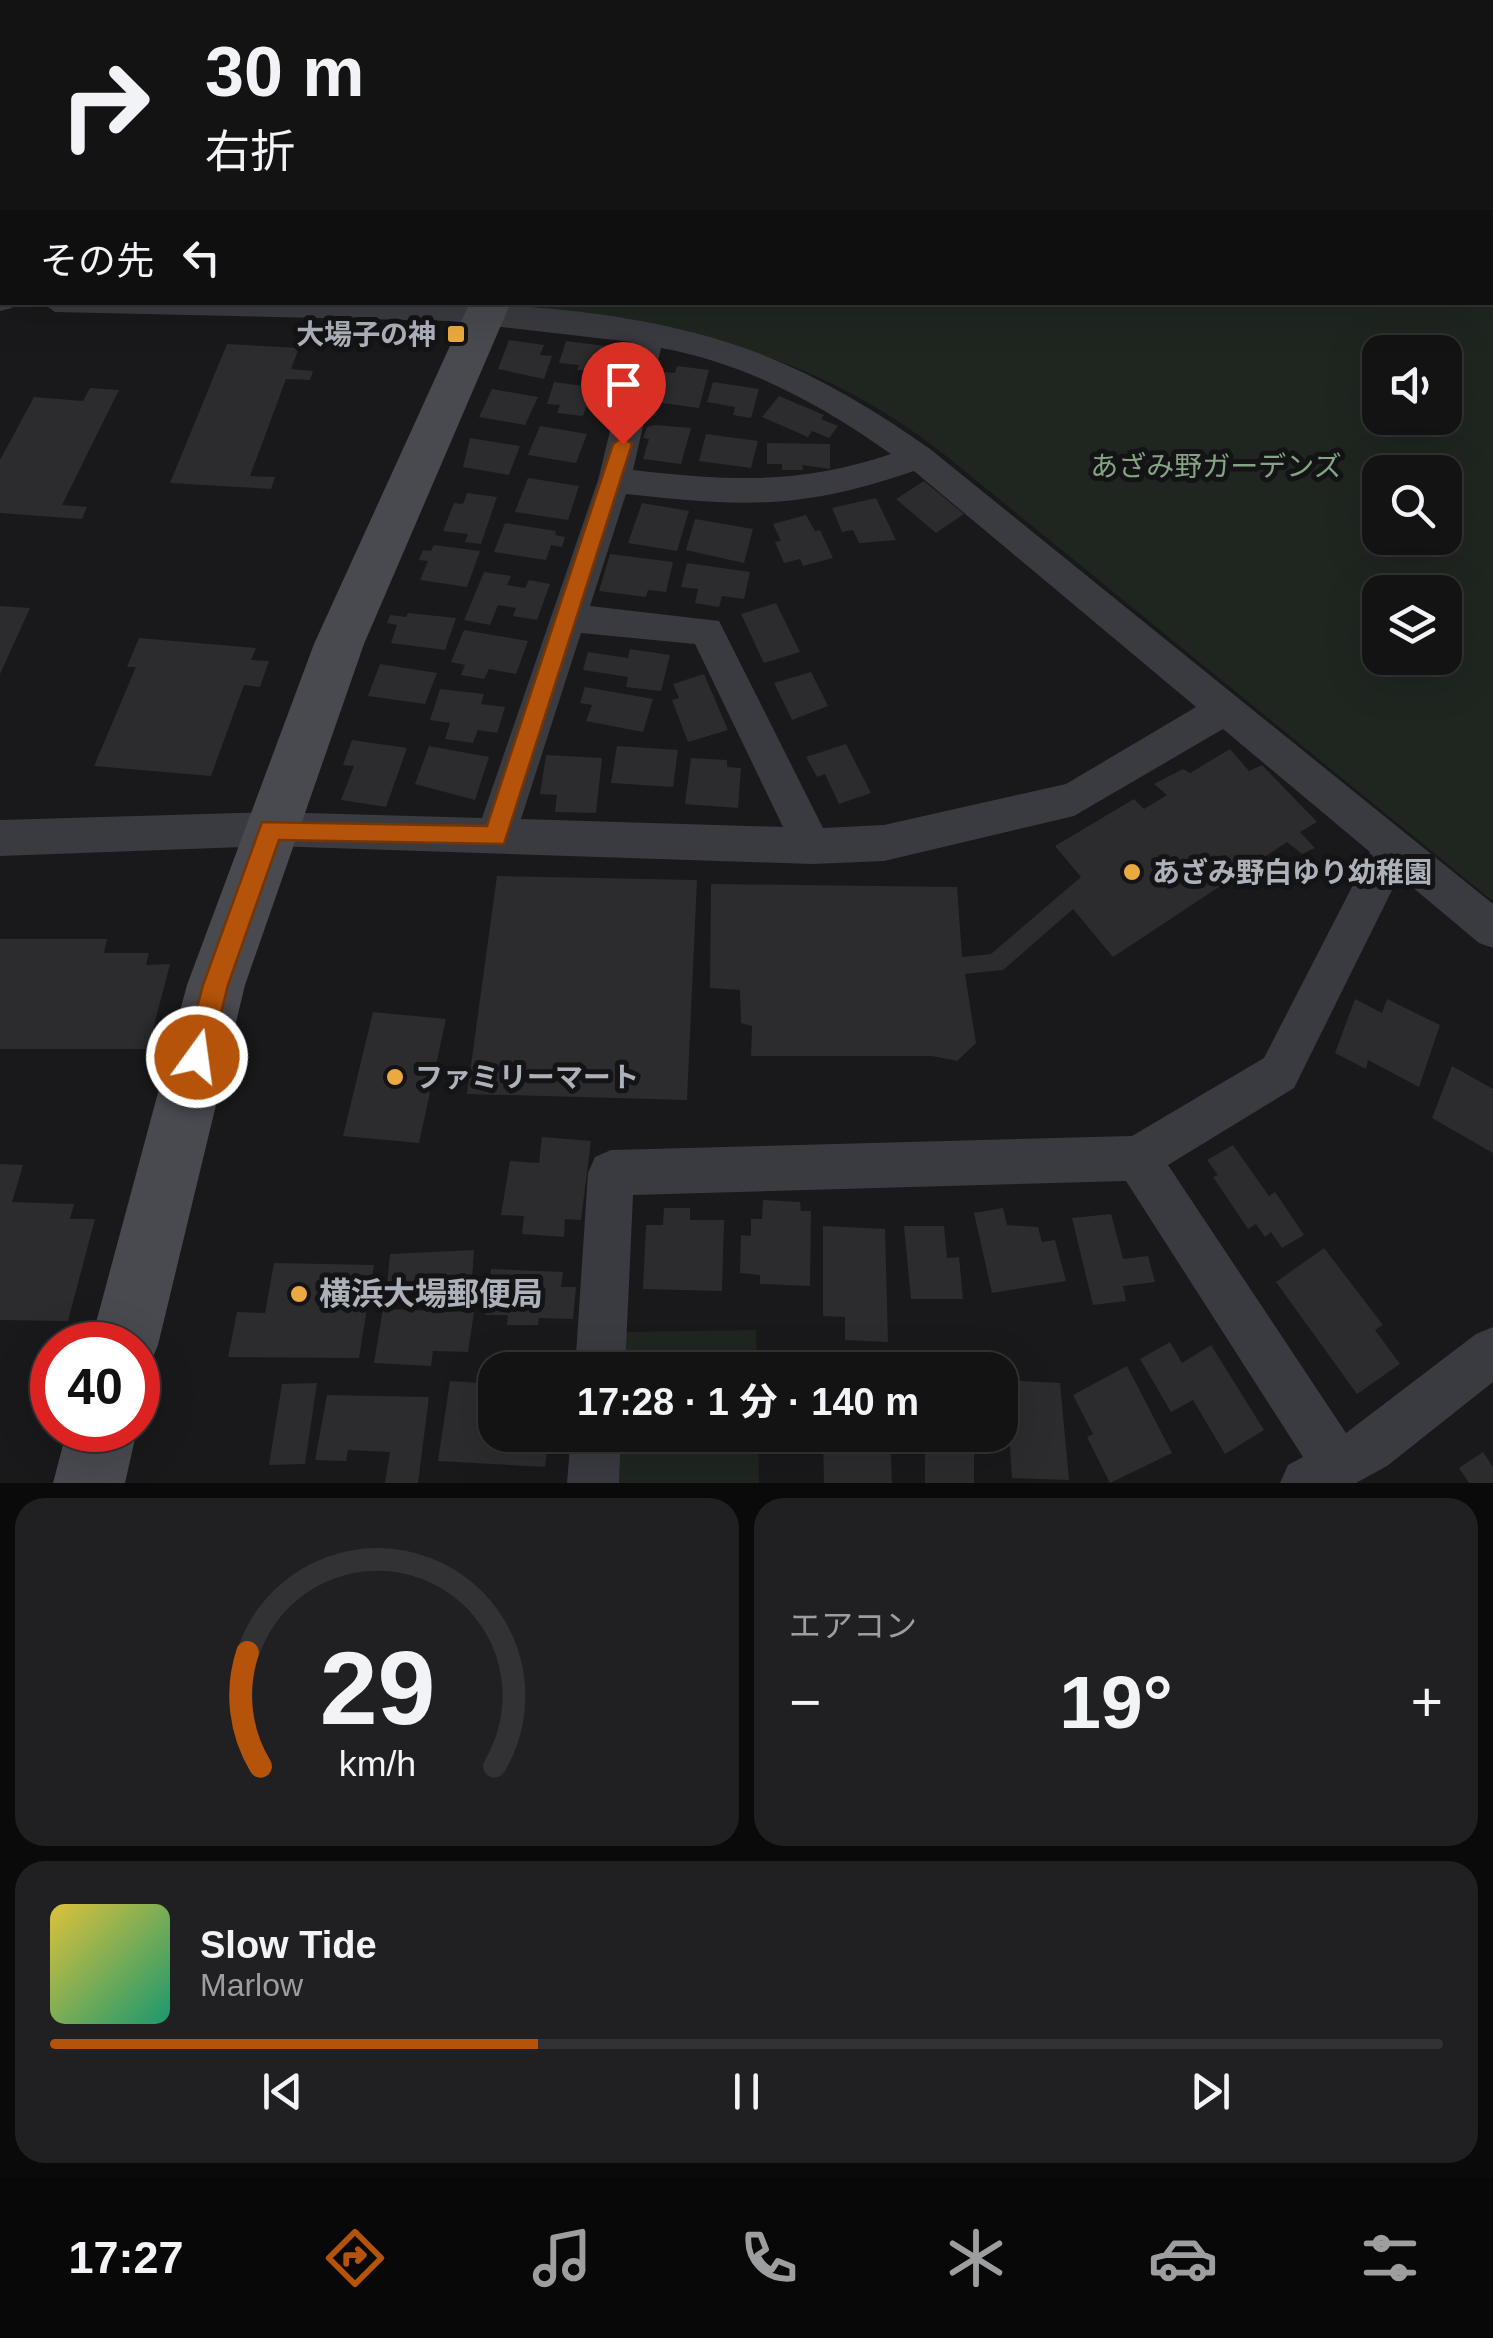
<!DOCTYPE html>
<html lang="ja">
<head>
<meta charset="utf-8">
<style>
  :root { --surface:#131314; --page:#202022; --text:#f1f3f6; --muted:#9d9ea0; --line:#323234; --accent:#b45309 }
  body { margin:0; font-family:Arial,"Noto Sans JP",sans-serif; background:var(--page); color:var(--text); height:100vh; display:flex; flex-direction:column; font-size:38px; white-space:nowrap }
  * { box-sizing:border-box; margin:0 }
  p { font-size:32px; color:var(--muted) }
  .icon { flex:none; width:55px; height:55px; fill:none; stroke:currentColor; stroke-width:2; stroke-linecap:round; stroke-linejoin:round }
  .map { position:relative; height:1483px; overflow:hidden }
  .side { display:flex; flex-direction:column; gap:15px; padding:15px; background:#0a0a0b; flex:1 }
  .side>* { flex:none }
  .hud { position:absolute; left:0px; top:0px; width:1495px; height:305px; box-shadow:0 10px 40px #0002,0 0 0 2px var(--line); background:#131314; color:var(--text); overflow:hidden }
  .fabs { position:absolute; left:1362px; top:335px; display:grid; gap:20px }
  .fabs a { display:grid; place-items:center; width:100px; height:100px; border-radius:20px; background:var(--surface); box-shadow:0 10px 40px #0002,0 0 0 2px var(--line); font-size:50px }
  .speed { position:absolute; left:30px; top:1322px; display:flex; gap:20px; font-size:50px; font-weight:700; text-align:center }
  .speed>* { display:grid; place-content:center; width:130px; height:130px; border-radius:50%; background:var(--surface); box-shadow:0 10px 40px #0002,0 0 0 2px var(--line); line-height:1 }
  .speed .limit { border:15px solid #d22; background:#fff; color:#111 }
  .pin { position:absolute; display:grid; place-items:center; width:85px; height:85px; color:#fff; margin:-102px -42px; border-radius:50% 50% 50% 0; rotate:-45deg; box-shadow:0 0 10px #0007 }
  .pin .icon { rotate:45deg }
  .me { position:absolute; width:110px; margin:-55px; rotate:14deg; stroke-linejoin:round; filter:drop-shadow(0 0 8px #0008) }
  .turn { display:flex; align-items:center; gap:35px; height:210px; padding:0 40px; font-size:45px }
  .turn .icon { width:130px; height:130px; stroke-width:2.5 }
  .turn b { display:block; font-size:70px; line-height:85px }
  .then { display:flex; align-items:center; height:95px; padding:0 40px; background:#0003; gap:20px; font-size:38px }
  .big { font-size:75px; font-weight:700; line-height:1.1 }
  .side .widget { flex:1; display:flex; flex-direction:column; justify-content:center; gap:15px; min-width:0; padding:0 35px; border-radius:30px; background:var(--page) }
  .side .dial { align-items:center; gap:0 }
  .dial svg { height:260px; overflow:visible; fill:none; stroke:var(--line); stroke-width:7; stroke-linecap:round; text-anchor:middle }
  .dial text { fill:var(--text); stroke:none }
  .song { display:flex; align-items:center; gap:30px }
  .cover { width:120px; height:120px; border-radius:15px; background:linear-gradient(135deg,hsl(50 70% 55%),hsl(160 70% 35%)) }
  .played { height:10px; border-radius:5px; background:linear-gradient(90deg,var(--accent) 35%,var(--line) 35%) }
  .keys { display:flex; justify-content:space-around; direction:ltr }
  .heat { display:flex; justify-content:space-between; align-items:center; font-size:55px; direction:ltr }
  .side .tiles { flex:1; display:grid; gap:15px; grid-template-columns:1fr 1fr }
  .widget:last-child { grid-column:span 2 }
  .trip { position:absolute; left:478px; top:1352px; width:540px; height:100px; border-radius:30px; background:var(--surface); box-shadow:0 10px 40px #0002,0 0 0 2px var(--line); font-weight:700; line-height:100px; text-align:center }
  .tabs { display:flex; height:160px; justify-content:space-around; align-items:center; background:#080808; color:var(--muted) }
  .tabs .icon { width:70px; height:70px }
  .tabs .selected { color:var(--accent) }
  .tabs b { font-size:45px; color:var(--text) }
  .map>svg:first-child { display:block }
  .green { fill:#1f2620; fill-rule:evenodd }
  .building { fill:#2c2c2f }
  .lines { fill:none; stroke-linecap:round; stroke-linejoin:round }
  .lane { stroke:#3a3b40; stroke-width:18 }
  .street { fill:#3a3b40; fill-rule:evenodd }
  .secondary { fill:#484a50; fill-rule:evenodd }
  .route { fill:#b45309; stroke:#753606; stroke-width:2.5 }
  .poi-dot { fill:#eca940; stroke:#141416; stroke-width:4 }
  .labels { text-anchor:middle; stroke-width:10; stroke-linejoin:round; paint-order:stroke }
  .poi-label { font-size:28px; font-weight:bold; fill:#acb1ba; stroke:#141416; text-anchor:start }
  .park-label { font-size:28px; fill:#84a484; stroke:#141416 }
  .near-poi-label { font-size:32px; font-weight:bold; fill:#acb1ba; stroke:#141416; text-anchor:start }
</style>
</head>
<body>
<div class="map">
<svg width="1493" height="1483" viewBox="0 0 1493 1483">
  <rect width="100%" height="100%" fill="#19191b"/>
  <path class="green" d="M 668,0 L 1493,0 L 1493,901 L 940,451 C 809,351 694,331 536,307 L 532,303 L 1492,302 L 1492,2 ZM 1380,352 L 1445,352 L 1445,418 L 1380,418 ZM 1380,472 L 1445,472 L 1445,538 L 1380,538 ZM 1380,592 L 1445,592 L 1445,658 L 1380,658 Z
    M 756,1330 L 757,1370 L 623,1370 L 624,1332 Z
    M 621,1435 L 758,1435 L 759,1483 L 619,1483 Z"/>
  <path class="building" d="M 509,340 L 544,345 L 540,355 L 552,356 L 544,379 L 498,369 Z
    M 566,341 L 622,348 L 615,370 L 577,370 L 579,365 L 559,363 Z
    M 227,344 L 299,348 L 291,369 L 313,371 L 310,380 L 286,379 L 250,476 L 275,477 L 271,489 L 170,483 Z
    M 677,366 L 709,370 L 699,408 L 655,402 L 664,372 L 675,373 Z
    M 554,382 L 612,390 L 605,409 L 586,407 L 583,416 L 557,413 L 560,405 L 547,404 Z
    M 713,382 L 759,389 L 751,418 L 733,415 L 735,407 L 707,402 Z
    M 90,388 L 119,390 L 62,505 L 87,507 L 82,519 L 0,513 L 0,460 L 34,397 L 83,401 Z
    M 492,389 L 538,397 L 525,425 L 479,417 Z
    M 779,396 L 824,415 L 821,419 L 838,426 L 829,438 L 812,431 L 808,437 L 762,417 Z
    M 654,425 L 691,428 L 681,464 L 643,459 L 649,439 L 643,438 L 647,427 Z
    M 540,426 L 587,434 L 576,463 L 528,455 Z
    M 706,434 L 758,441 L 751,468 L 699,461 Z
    M 470,438 L 520,446 L 509,475 L 463,467 Z
    M 767,443 L 830,444 L 830,469 L 802,465 L 803,470 L 782,470 L 782,464 L 767,464 Z
    M 528,478 L 579,486 L 568,520 L 515,512 Z
    M 924,481 L 964,514 L 936,533 L 896,499 Z
    M 467,493 L 497,497 L 481,544 L 465,542 L 468,534 L 443,531 L 454,503 L 463,504 Z
    M 876,498 L 896,540 L 859,543 L 853,530 L 842,532 L 832,508 Z
    M 642,503 L 689,511 L 677,551 L 628,543 Z
    M 806,515 L 815,531 L 820,530 L 833,558 L 803,566 L 800,559 L 784,563 L 775,542 L 781,541 L 773,524 Z
    M 695,519 L 753,529 L 744,563 L 686,550 Z
    M 505,523 L 556,531 L 555,535 L 565,537 L 562,547 L 551,545 L 546,560 L 494,552 Z
    M 434,545 L 480,551 L 467,587 L 420,580 L 428,561 L 419,560 L 423,550 L 431,551 Z
    M 610,554 L 673,562 L 666,592 L 648,590 L 646,597 L 599,591 Z
    M 687,563 L 750,572 L 744,599 L 722,596 L 719,607 L 695,603 L 698,589 L 681,587 Z
    M 484,572 L 511,576 L 507,585 L 525,588 L 529,580 L 550,584 L 537,620 L 513,616 L 516,608 L 498,605 L 490,625 L 464,620 Z
    M 776,603 L 800,652 L 764,663 L 741,614 Z
    M 0,606 L 30,608 L 0,674 Z
    M 408,613 L 456,618 L 445,650 L 391,643 L 397,625 L 387,623 L 390,615 L 406,617 Z
    M 464,630 L 528,641 L 516,674 L 489,669 L 484,679 L 461,675 L 465,665 L 451,662 Z
    M 139,638 L 256,648 L 251,660 L 269,661 L 260,687 L 244,685 L 211,776 L 94,766 L 136,667 L 127,667 Z
    M 630,649 L 670,655 L 661,691 L 626,687 L 628,677 L 583,670 L 588,652 L 628,658 Z
    M 380,664 L 437,673 L 425,704 L 368,696 Z
    M 811,672 L 828,706 L 792,720 L 774,683 Z
    M 704,674 L 728,730 L 688,742 L 672,700 L 679,698 L 673,684 Z
    M 585,687 L 653,699 L 643,732 L 586,721 L 592,705 L 580,703 Z
    M 440,689 L 484,694 L 481,704 L 505,707 L 497,733 L 478,730 L 473,743 L 445,739 L 450,723 L 430,720 Z
    M 352,740 L 407,748 L 386,807 L 341,800 L 354,766 L 343,765 Z
    M 846,744 L 871,793 L 839,804 L 825,774 L 817,777 L 806,757 Z
    M 429,746 L 489,757 L 475,800 L 415,784 Z
    M 617,746 L 678,750 L 673,787 L 611,783 Z
    M 1230,749 L 1249,771 L 1262,765 L 1317,822 L 1300,832 L 1315,848 L 1302,854 L 1287,842 L 1113,957 L 1073,909 L 1003,970 L 965,974 L 976,1043 L 957,1061 L 932,1056 L 751,1056 L 752,1026 L 741,1023 L 740,990 L 710,988 L 711,884 L 957,887 L 962,957 L 991,954 L 1081,877 L 1055,846 L 1134,799 L 1144,809 L 1167,795 L 1154,784 L 1183,769 L 1190,773 Z
    M 546,755 L 602,758 L 596,813 L 555,812 L 557,795 L 540,794 Z
    M 691,758 L 727,760 L 727,767 L 741,768 L 738,808 L 685,804 Z
    M 497,876 L 697,880 L 687,1100 L 467,1094 Z
    M 0,939 L 107,939 L 104,953 L 149,953 L 146,965 L 170,964 L 148,1049 L 0,1049 Z
    M 1355,999 L 1382,1013 L 1387,999 L 1440,1025 L 1419,1087 L 1368,1060 L 1366,1069 L 1335,1053 Z
    M 373,1012 L 446,1019 L 419,1143 L 343,1136 Z
    M 1452,1066 L 1493,1089 L 1493,1153 L 1432,1118 Z
    M 542,1137 L 591,1141 L 581,1220 L 565,1219 L 564,1237 L 522,1234 L 524,1216 L 501,1215 L 510,1161 L 539,1163 Z
    M 1233,1145 L 1269,1196 L 1275,1192 L 1304,1235 L 1282,1248 L 1271,1232 L 1265,1237 L 1256,1224 L 1248,1229 L 1213,1177 L 1218,1175 L 1207,1160 Z
    M 0,1164 L 23,1165 L 12,1202 L 74,1204 L 70,1219 L 95,1219 L 68,1321 L 0,1320 Z
    M 763,1200 L 800,1202 L 801,1211 L 811,1211 L 810,1286 L 760,1284 L 760,1275 L 740,1273 L 741,1235 L 751,1236 L 751,1219 L 762,1219 Z
    M 664,1208 L 690,1208 L 690,1220 L 724,1220 L 722,1291 L 643,1289 L 646,1225 L 663,1225 Z
    M 1003,1208 L 1007,1225 L 1038,1227 L 1042,1242 L 1055,1240 L 1066,1281 L 992,1293 L 974,1213 Z
    M 1111,1214 L 1123,1259 L 1148,1256 L 1155,1282 L 1123,1286 L 1126,1301 L 1093,1305 L 1072,1218 Z
    M 823,1226 L 885,1229 L 888,1342 L 845,1340 L 845,1317 L 823,1316 Z
    M 904,1226 L 944,1226 L 947,1258 L 959,1257 L 963,1299 L 911,1299 Z
    M 1324,1248 L 1383,1325 L 1375,1330 L 1400,1364 L 1357,1394 L 1276,1282 Z
    M 474,1250 L 471,1293 L 386,1296 L 390,1254 Z
    M 274,1263 L 374,1265 L 359,1358 L 228,1357 L 237,1312 L 265,1313 Z
    M 491,1269 L 563,1272 L 561,1287 L 576,1287 L 573,1319 L 539,1318 L 538,1325 L 507,1325 L 508,1315 L 485,1315 Z
    M 383,1309 L 474,1312 L 468,1352 L 433,1351 L 431,1366 L 374,1363 Z
    M 1170,1342 L 1182,1363 L 1211,1345 L 1264,1430 L 1225,1454 L 1193,1400 L 1171,1412 L 1140,1359 Z
    M 1127,1366 L 1172,1453 L 1110,1483 L 1087,1437 L 1093,1434 L 1073,1395 Z
    M 1000,1380 L 1060,1383 L 1069,1480 L 1012,1478 L 1009,1433 L 1000,1432 Z
    M 450,1381 L 495,1384 L 495,1435 L 549,1435 L 545,1467 L 438,1461 Z
    M 317,1383 L 305,1464 L 269,1465 L 282,1384 Z
    M 327,1395 L 429,1397 L 418,1483 L 385,1483 L 390,1452 L 348,1450 L 346,1461 L 315,1460 Z
    M 823,1435 L 890,1435 L 892,1483 L 824,1483 Z
    M 925,1435 L 974,1435 L 974,1483 L 925,1483 Z
    M 1483,1452 L 1493,1467 L 1493,1483 L 1469,1483 L 1459,1468 Z"/>
  <g class="lines">
    <path class="lane" d="M 1420,2 L 1421,0"/>
    <path class="street" d="M 196,0 L 250,0 L 251,2 L 195,2 Z
      M 2,52 L 2,70 L 0,71 L 0,53 Z
      M 1492,98 L 1493,98 L 1493,114 L 1492,114 Z
      M 0,291 L 2,302 L 16,302 L 12,308 L 0,311 Z
      M 41,302 C 137,302 233,302 330,302 C 472,302 622,302 758,353 C 820,377 876,411 930,449 L 1493,904 L 1493,948 L 1479,943 L 1399,876 L 1294,1088 L 1168,1165 L 1346,1433 L 1476,1334 L 1493,1327 L 1493,1382 L 1387,1466 L 1356,1483 L 1280,1483 L 1288,1465 L 1303,1457 L 1126,1181 L 633,1195 L 625,1370 L 575,1370 L 588,1173 L 595,1157 L 611,1150 L 1132,1136 L 1264,1058 L 1370,852 L 1223,729 L 1074,816 L 884,861 L 812,864 L 271,846 L 0,856 L 0,820 L 271,812 L 482,818 L 598,480 L 632,342 L 450,321 L 55,312 ZM 661,348 C 745,363 822,405 891,454 C 799,485 728,481 633,470 ZM 914,471 L 1196,707 L 1066,784 L 884,825 L 823,828 L 719,621 L 590,606 L 626,494 C 744,507 800,510 914,471 ZM 581,633 L 695,644 L 783,827 L 521,819 Z
      M 571,1435 L 621,1435 L 619,1483 L 567,1483 Z"/>
    <path class="secondary" d="M 470,302 L 511,302 L 364,644 L 245,985 L 158,1345 L 148,1369 L 138,1373 L 138,1345 L 90,1345 L 187,985 L 314,644 Z
      M 67,1430 L 137,1430 L 125,1483 L 53,1483 Z"/>
  </g>
  <path class="route" d="M 623,437 L 632,444 L 504,844 L 279,840 L 228,985 L 210,1057 L 207,1066 L 197,1070 L 188,1066 L 184,1057 L 203,985 L 262,822 L 487,826 L 613,444 Z"/>
  <g class="poi-dot">
    <rect x="446" y="324" width="20" height="20" rx="5"/>
    <circle cx="1132" cy="872" r="10"/>
    <circle cx="395" cy="1077" r="10"/>
    <circle cx="299" cy="1294" r="10"/>
  </g>
  <g class="labels">
    <g class="poi-label">
      <text x="436" y="344" text-anchor="end">大場子の神</text>
      <text x="1152" y="882">あざみ野白ゆり幼稚園</text>
      <text x="415" y="1087">ファミリーマート</text>
    </g>
    <g class="park-label">
      <text x="1216" y="476">あざみ野ガーデンズ</text>
    </g>
    <g class="near-poi-label">
      <text x="319" y="1305">横浜大場郵便局</text>
    </g>
  </g>
</svg>
<div class="fabs">
<a><svg class="icon" aria-label="sound" viewBox="0 0 24 24"><path d="M4 9h4l5-4v14l-5-4H4zM17 9q2 3 0 6"/></svg></a>
<a><svg class="icon" aria-label="search" viewBox="0 0 24 24"><circle cx="10" cy="10" r="6"/><path d="M15 15l6 6"/></svg></a>
<a><svg class="icon" aria-label="layers" viewBox="0 0 24 24"><path d="M12 4l9 5-9 5-9-5zM3 14l9 5 9-5"/></svg></a>
</div>
<div class="speed"><div class="limit">40</div></div>
<div class="pin" style="left:623px;top:444px;background:#d93025"><svg class="icon" aria-label="arrive" viewBox="0 0 24 24"><path d="M6 21V4h12l-3 4 3 4H6"/></svg></div>
<svg class="me" style="left:197px;top:1057px" viewBox="-20 -20 40 40"><circle r="17" fill="#b45309" stroke="#fff" stroke-width="3"/><path d="M0-11L8 9 0 5-8 9z" fill="#fff"/></svg>
<div class="trip">17:28 · 1 分 · 140 m</div>
<div class="hud">
<div class="turn"><svg class="icon" aria-label="right" viewBox="0 0 24 24"><path d="M7 20v-9h11M14 6l5 5-5 5"/></svg><div><b>30 m</b>右折</div></div>
<div class="then">その先<svg class="icon" aria-label="left" viewBox="0 0 24 24"><path d="M17 20v-9H6M10 6l-5 5 5 5"/></svg></div>
</div>
</div>
<section class="side">
<div class="tiles">
<div class="widget dial"><svg viewBox="0 0 100 80">
<path d="M14 69A42 42 0 1 1 86 69"/>
<path d="M14 69A42 42 0 0 1 10 34" stroke="#b45309"/>
<text x="50" y="56" font-size="32" font-weight="700">29</text>
<text x="50" y="72" font-size="11">km/h</text>
</svg></div>
<div class="widget"><p>エアコン</p>
<div class="heat"><a>−</a><b class="big">19°</b><a>+</a></div>
</div>
<div class="widget">
<div class="song"><i class="cover"></i><div><b>Slow Tide</b><p>Marlow</p></div></div>
<div class="played"></div>
<div class="keys"><svg class="icon" aria-label="previous" viewBox="0 0 24 24"><path d="M18 5L8 12l10 7zM5 5v14"/></svg><svg class="icon" aria-label="pause" viewBox="0 0 24 24"><path d="M8 5v14M16 5v14"/></svg><svg class="icon" aria-label="next" viewBox="0 0 24 24"><path d="M6 5l10 7-10 7zM19 5v14"/></svg></div>
</div>
</div>
</section>
<nav class="tabs">
<b>17:27</b>
<svg class="icon selected" aria-label="directions" viewBox="0 0 24 24"><path d="M12 3l9 9-9 9-9-9zM9 14v-3h6M13 9l2 2-2 2"/></svg>
<svg class="icon" aria-label="music" viewBox="0 0 24 24"><path d="M9 18V5l10-2v13"/><circle cx="6" cy="18" r="3"/><circle cx="16" cy="16" r="3"/></svg>
<svg class="icon" aria-label="phone" viewBox="0 0 24 24"><path d="M5 4h4l2 5-3 2q2 4 5 5l2-3 5 2v4C11 20 4 13 5 4z"/></svg>
<svg class="icon" aria-label="climate" viewBox="0 0 24 24"><path d="M12 3v18M4 7l16 10M4 17L20 7"/></svg>
<svg class="icon" aria-label="car" viewBox="0 0 24 24"><path d="M5 17H2v-5l4-1 3-4h7l3 4 3 1v5h-3M9 17h6M6 11h13"/><circle cx="7" cy="17" r="2"/><circle cx="17" cy="17" r="2"/></svg>
<svg class="icon" aria-label="filters" viewBox="0 0 24 24"><path d="M4 7h16M4 17h16"/><circle cx="9" cy="7" r="2"/><circle cx="15" cy="17" r="2"/></svg>
</nav>
</body>
</html>
